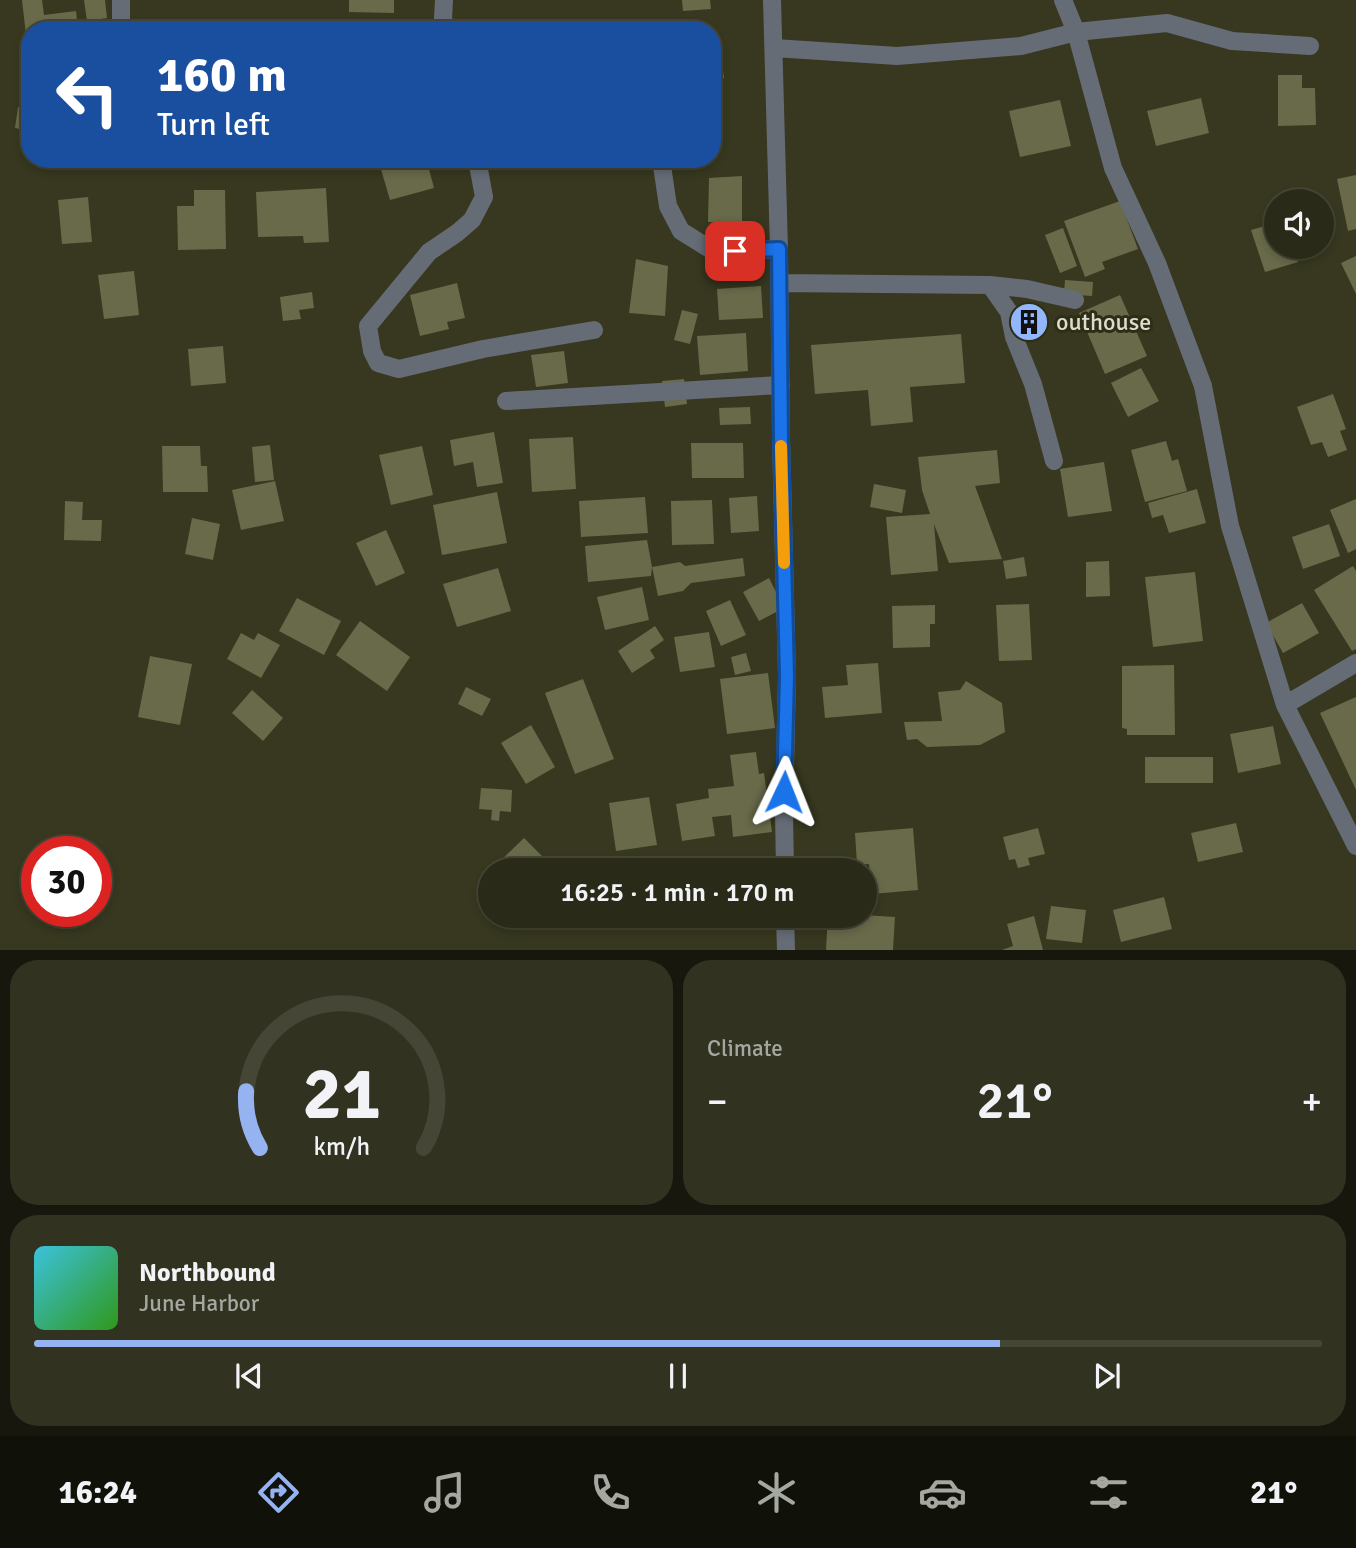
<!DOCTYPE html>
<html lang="en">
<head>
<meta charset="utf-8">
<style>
  :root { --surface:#292a17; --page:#313220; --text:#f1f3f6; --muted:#a5a7a1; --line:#454636; --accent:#95b2f1 }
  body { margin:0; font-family:Signika,sans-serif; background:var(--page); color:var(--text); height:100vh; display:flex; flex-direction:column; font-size:26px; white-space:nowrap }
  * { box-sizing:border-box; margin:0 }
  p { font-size:23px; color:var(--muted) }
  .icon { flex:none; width:38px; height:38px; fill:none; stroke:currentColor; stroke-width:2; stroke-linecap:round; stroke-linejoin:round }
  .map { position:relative; height:950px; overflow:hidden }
  .sheet { display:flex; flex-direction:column; gap:10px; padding:10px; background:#17170d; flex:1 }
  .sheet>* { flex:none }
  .hud { position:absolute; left:21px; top:21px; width:700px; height:147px; border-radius:28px; box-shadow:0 4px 10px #0003,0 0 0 2px var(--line); background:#1a4fa0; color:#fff; overflow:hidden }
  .buttons { position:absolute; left:1264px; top:189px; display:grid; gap:14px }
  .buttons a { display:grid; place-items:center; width:70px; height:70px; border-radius:50%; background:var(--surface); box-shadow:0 4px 10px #0003,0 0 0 2px var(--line); font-size:35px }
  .speed { position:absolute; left:21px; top:836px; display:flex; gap:14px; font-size:35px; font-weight:700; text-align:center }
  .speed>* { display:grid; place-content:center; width:91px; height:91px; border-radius:50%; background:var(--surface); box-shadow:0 4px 10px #0003,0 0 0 2px var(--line); line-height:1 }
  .speed .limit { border:10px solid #d22; background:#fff; color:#111 }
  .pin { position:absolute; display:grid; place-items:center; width:60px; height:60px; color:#fff; margin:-30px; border-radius:14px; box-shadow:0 4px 10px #0006 }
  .me { position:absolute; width:77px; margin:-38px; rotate:2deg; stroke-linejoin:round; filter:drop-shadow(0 0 5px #0008) }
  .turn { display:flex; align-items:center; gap:24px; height:147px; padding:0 21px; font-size:32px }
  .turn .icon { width:91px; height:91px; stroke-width:2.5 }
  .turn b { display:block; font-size:49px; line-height:60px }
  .big { font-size:52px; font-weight:600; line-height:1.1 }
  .sheet .tile { flex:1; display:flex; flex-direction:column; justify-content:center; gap:10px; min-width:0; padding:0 24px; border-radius:28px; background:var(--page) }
  .sheet .dial { align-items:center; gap:0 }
  .dial svg { height:182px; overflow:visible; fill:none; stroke:var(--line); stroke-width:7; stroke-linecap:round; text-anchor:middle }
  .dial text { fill:var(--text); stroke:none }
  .song { display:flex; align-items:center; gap:21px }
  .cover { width:84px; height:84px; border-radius:10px; background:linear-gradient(135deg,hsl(190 70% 55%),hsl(110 70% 35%)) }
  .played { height:7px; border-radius:4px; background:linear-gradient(90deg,var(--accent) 75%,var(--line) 75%) }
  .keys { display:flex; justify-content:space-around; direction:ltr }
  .heat { display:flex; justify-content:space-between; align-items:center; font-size:38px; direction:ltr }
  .sheet .tiles { flex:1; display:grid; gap:10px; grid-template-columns:1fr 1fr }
  .tile:last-child { grid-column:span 2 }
  .trip { position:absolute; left:478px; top:858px; width:399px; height:70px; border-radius:35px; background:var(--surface); box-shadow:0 4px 10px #0003,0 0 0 2px var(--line); font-weight:600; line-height:70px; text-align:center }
  .dock { display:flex; height:112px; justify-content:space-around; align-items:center; background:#101109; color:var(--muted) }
  .dock .icon { width:49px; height:49px }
  .dock .on { color:var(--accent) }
  .dock b { font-size:32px; color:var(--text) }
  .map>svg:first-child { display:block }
  .building { fill:#696a4a }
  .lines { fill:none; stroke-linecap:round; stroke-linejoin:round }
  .minor { stroke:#666c76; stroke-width:18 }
  .route-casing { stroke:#114b97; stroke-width:18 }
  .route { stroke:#1a73e8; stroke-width:12 }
  .slow { stroke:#f59e0b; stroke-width:12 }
  .labels { text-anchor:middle; stroke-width:6; stroke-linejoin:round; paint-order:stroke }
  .poi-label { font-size:24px; fill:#dcddce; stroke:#2d2e15; text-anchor:start }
</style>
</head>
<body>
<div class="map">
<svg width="1356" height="950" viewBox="0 0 1356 950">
  <rect width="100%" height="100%" fill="#37381f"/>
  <path class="building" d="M 22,0 L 42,0 L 44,15 L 76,11 L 78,30 L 30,30 L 30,34 L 26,35 Z
    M 84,0 L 105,0 L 107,18 L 87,21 Z
    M 349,0 L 394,0 L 394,13 L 349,12 Z
    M 682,0 L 710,0 L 711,9 L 683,11 Z
    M 719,43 L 724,78 L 712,79 L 712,44 Z
    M 1278,75 L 1302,75 L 1302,88 L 1315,88 L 1316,125 L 1278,126 Z
    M 1201,98 L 1209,133 L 1156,146 L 1147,111 Z
    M 1060,100 L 1071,146 L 1020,157 L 1009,111 Z
    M 18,107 L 30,109 L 30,131 L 15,128 Z
    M 378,159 L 402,159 L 405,168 L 427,162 L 434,188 L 390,200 Z
    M 1356,175 L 1356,229 L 1348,231 L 1337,179 Z
    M 742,176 L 742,224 L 708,222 L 709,178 Z
    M 326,188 L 329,242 L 304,243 L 303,236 L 258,237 L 256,192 Z
    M 194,190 L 225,190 L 226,249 L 178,250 L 177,206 L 194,206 Z
    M 88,197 L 92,242 L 62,244 L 58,200 Z
    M 1120,201 L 1138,249 L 1102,262 L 1105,269 L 1085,277 L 1064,221 Z
    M 1276,223 L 1276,247 L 1293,247 L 1298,262 L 1265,272 L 1251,230 Z
    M 1063,228 L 1077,266 L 1060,273 L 1045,235 Z
    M 1356,256 L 1356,294 L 1341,263 Z
    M 636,259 L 668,266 L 665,316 L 629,313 Z
    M 134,271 L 139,315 L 104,319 L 98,275 Z
    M 1065,280 L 1093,282 L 1092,296 L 1064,294 Z
    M 457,283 L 465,318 L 447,322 L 449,329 L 420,336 L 410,295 Z
    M 761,286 L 763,318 L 719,320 L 717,289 Z
    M 312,292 L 314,308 L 299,310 L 301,319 L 283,321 L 280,297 Z
    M 1120,295 L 1147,356 L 1105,374 L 1079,313 Z
    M 682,310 L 698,314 L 690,344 L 674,340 Z
    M 746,333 L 748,371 L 700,375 L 697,336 Z
    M 961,334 L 965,383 L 910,387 L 913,422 L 871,426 L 868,390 L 815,394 L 811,345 Z
    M 223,346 L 226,383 L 191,386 L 188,349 Z
    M 564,351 L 568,383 L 536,387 L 531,355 Z
    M 1141,368 L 1159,401 L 1128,417 L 1111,383 Z
    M 684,379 L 687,404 L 665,407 L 662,381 Z
    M 1333,394 L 1346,429 L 1340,431 L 1347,450 L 1328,457 L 1322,442 L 1311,445 L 1297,407 Z
    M 750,407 L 751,424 L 720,425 L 719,408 Z
    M 494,432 L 503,483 L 477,487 L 473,462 L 454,466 L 450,440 Z
    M 573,437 L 576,489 L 532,492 L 529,439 Z
    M 1166,441 L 1172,461 L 1178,459 L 1187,491 L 1145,502 L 1131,450 Z
    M 691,443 L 743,443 L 744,478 L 692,478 Z
    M 270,445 L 274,480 L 255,482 L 252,447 Z
    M 162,446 L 200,446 L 201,466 L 207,466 L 208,492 L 163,492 Z
    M 422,446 L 433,495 L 391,505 L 379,455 Z
    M 997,450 L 1000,483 L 975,486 L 1002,559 L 949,563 L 934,524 L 938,571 L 891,575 L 886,517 L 930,514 L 922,490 L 918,457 Z
    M 1104,462 L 1112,511 L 1068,517 L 1060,469 Z
    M 275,481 L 284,521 L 241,530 L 232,490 Z
    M 874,484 L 906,490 L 902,513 L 870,507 Z
    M 1197,489 L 1206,523 L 1169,533 L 1163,515 L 1152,518 L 1148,503 Z
    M 497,492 L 507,543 L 442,555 L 433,505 Z
    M 757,496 L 759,531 L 731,533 L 729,498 Z
    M 645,497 L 648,533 L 581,537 L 579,501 Z
    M 1356,499 L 1356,549 L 1348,553 L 1330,510 Z
    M 712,500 L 714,544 L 672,545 L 671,501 Z
    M 65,501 L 83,502 L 82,520 L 102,520 L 101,541 L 64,540 Z
    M 192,518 L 220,524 L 213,560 L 185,554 Z
    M 1329,524 L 1340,556 L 1303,569 L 1292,537 Z
    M 386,530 L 405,573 L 376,586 L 356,543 Z
    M 647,540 L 652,567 L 680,562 L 685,566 L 743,558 L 745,576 L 691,583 L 683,591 L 658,596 L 652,567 L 651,576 L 588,582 L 585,546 Z
    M 1024,557 L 1027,576 L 1006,579 L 1003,561 Z
    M 1109,561 L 1110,596 L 1086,597 L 1086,562 Z
    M 1353,566 L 1356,571 L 1356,649 L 1352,651 L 1314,590 Z
    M 498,568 L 511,611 L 457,627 L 443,584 Z
    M 1195,572 L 1203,641 L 1153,647 L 1145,577 Z
    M 769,578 L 784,608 L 759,621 L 743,592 Z
    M 642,587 L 649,620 L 605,630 L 597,597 Z
    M 297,598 L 341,621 L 324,655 L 279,631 Z
    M 730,600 L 746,635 L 721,646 L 706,611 Z
    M 1302,603 L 1319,633 L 1283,653 L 1266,623 Z
    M 1029,604 L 1032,660 L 999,661 L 996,605 Z
    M 935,605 L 935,624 L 930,624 L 930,647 L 893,648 L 892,606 Z
    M 360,621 L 410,657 L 387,691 L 336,655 Z
    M 655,626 L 664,640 L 650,650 L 655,658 L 632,673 L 618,651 Z
    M 709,632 L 715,667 L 680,672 L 674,637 Z
    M 241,633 L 254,640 L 258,633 L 280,645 L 261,678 L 227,659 Z
    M 746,653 L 751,671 L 735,675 L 731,657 Z
    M 150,656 L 192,664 L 180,725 L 138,717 Z
    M 878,663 L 882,713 L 825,718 L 822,687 L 848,685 L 846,665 Z
    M 1174,665 L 1175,735 L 1127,735 L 1127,729 L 1122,728 L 1122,666 Z
    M 768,673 L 775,728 L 727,734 L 720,679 Z
    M 583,679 L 614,759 L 575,774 L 545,693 Z
    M 966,681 L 1002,703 L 1005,732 L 980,745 L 927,747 L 917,739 L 907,740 L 904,722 L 942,721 L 938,692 L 960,690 Z
    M 466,687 L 491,699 L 482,716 L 458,704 Z
    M 252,690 L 283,718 L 263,741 L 232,713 Z
    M 1356,697 L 1356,790 L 1320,713 Z
    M 531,725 L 555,767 L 526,784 L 501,743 Z
    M 1273,726 L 1281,764 L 1238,773 L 1230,734 Z
    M 756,752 L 759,774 L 764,773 L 772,832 L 733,837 L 731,815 L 712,817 L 715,836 L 682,841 L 676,804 L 709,798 L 708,789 L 734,786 L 730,755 Z
    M 1145,757 L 1213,757 L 1213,783 L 1145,783 Z
    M 481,788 L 512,790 L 511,812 L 500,811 L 499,821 L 491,820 L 492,810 L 479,809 Z
    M 649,797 L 657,845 L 616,851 L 609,803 Z
    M 1236,823 L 1243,852 L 1198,862 L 1191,833 Z
    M 913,828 L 918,890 L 872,894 L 869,864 L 857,865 L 855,833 Z
    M 1038,828 L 1045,854 L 1028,858 L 1030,865 L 1018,868 L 1015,859 L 1009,860 L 1003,837 Z
    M 524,838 L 545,859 L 533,870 L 501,870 L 496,865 Z
    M 1164,897 L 1172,929 L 1121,942 L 1113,910 Z
    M 1051,906 L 1086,910 L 1082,943 L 1046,939 Z
    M 828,915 L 864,915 L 895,917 L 893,950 L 826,950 Z
    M 1034,916 L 1043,950 L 1002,950 L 1013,946 L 1007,924 Z"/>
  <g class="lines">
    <path class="minor" d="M 444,0 L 443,18 L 446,30
      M 772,0 L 779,249 L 781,438 L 787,676 L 784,813 L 785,870
      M 1063,0 L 1076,32 L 1113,168 L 1157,263 L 1203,386 L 1230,526 L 1285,705 L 1356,846
      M 121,30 L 121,0
      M 774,48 L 897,56 L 1021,46 L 1076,32 L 1167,23 L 1232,41 L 1310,46
      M 477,159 L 484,197 L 472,220 L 457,233 L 429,252 L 368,326 L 372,351 L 378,363 L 399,369 L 483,349 L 594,330
      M 661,159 L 668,206 L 681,231 L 713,251 L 779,249
      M 780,283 L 990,285 L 1027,289 L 1075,300
      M 990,285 L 1009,312 L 1014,337 L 1033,384 L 1054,461
      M 506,401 L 781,385
      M 1285,705 L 1356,663
      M 785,915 L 786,950"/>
  </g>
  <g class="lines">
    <g class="route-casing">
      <path id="route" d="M 735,251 L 779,249 L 781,438 L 787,676 L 784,792"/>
    </g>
    <use href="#route" class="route"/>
    <path class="slow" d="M 781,446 L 784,563"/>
  </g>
  <defs>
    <g id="building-disc" transform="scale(2.0125)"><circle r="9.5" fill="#93b7fd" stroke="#2d2e15"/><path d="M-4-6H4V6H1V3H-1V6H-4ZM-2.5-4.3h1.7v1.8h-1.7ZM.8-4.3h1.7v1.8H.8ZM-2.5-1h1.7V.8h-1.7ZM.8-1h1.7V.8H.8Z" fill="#111"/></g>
  </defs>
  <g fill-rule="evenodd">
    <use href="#building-disc" x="1029" y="322"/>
  </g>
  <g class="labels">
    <g class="poi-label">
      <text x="1056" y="330">outhouse</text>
    </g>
  </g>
</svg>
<div class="buttons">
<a><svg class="icon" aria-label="sound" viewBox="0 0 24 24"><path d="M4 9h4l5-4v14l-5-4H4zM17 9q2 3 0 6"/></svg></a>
</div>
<div class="speed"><div class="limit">30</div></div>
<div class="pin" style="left:735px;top:251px;background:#d93025"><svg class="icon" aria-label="arrive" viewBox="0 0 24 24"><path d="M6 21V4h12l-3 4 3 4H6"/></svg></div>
<svg class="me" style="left:784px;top:792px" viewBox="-20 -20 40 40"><path d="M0-17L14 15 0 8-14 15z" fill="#1a73e8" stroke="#fff" stroke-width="4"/></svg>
<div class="trip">16:25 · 1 min · 170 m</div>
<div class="hud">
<div class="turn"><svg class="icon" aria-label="left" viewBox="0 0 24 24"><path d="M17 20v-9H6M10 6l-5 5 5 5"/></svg><div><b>160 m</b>Turn left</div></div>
</div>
</div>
<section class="sheet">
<div class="tiles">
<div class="tile dial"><svg viewBox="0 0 100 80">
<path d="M14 69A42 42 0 1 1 86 69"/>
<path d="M14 69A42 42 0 0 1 8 44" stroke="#95b2f1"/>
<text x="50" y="56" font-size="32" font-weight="700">21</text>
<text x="50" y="72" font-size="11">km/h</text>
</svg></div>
<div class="tile"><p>Climate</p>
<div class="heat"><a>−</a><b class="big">21°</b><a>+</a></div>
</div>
<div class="tile">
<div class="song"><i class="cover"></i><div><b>Northbound</b><p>June Harbor</p></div></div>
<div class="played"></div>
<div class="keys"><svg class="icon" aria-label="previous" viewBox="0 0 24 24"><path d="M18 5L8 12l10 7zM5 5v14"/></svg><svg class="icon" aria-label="pause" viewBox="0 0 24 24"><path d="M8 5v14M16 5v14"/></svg><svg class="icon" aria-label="next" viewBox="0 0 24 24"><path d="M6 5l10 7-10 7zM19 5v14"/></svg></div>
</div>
</div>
</section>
<nav class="dock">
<b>16:24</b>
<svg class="icon on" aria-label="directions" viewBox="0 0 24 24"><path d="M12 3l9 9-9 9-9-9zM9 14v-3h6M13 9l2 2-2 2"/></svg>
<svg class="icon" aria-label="music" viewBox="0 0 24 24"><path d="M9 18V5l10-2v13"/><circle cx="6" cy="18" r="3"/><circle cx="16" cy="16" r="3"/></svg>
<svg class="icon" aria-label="phone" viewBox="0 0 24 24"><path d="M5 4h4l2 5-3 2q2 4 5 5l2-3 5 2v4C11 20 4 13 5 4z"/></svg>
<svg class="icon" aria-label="climate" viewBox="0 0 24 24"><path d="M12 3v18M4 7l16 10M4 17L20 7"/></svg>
<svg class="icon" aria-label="car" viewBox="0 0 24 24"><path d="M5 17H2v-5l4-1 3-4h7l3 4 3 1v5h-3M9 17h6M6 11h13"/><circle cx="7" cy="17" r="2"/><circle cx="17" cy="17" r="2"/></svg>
<svg class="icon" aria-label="filters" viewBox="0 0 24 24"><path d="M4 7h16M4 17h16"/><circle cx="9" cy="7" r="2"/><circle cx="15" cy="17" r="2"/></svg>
<b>21°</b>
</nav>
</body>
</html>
